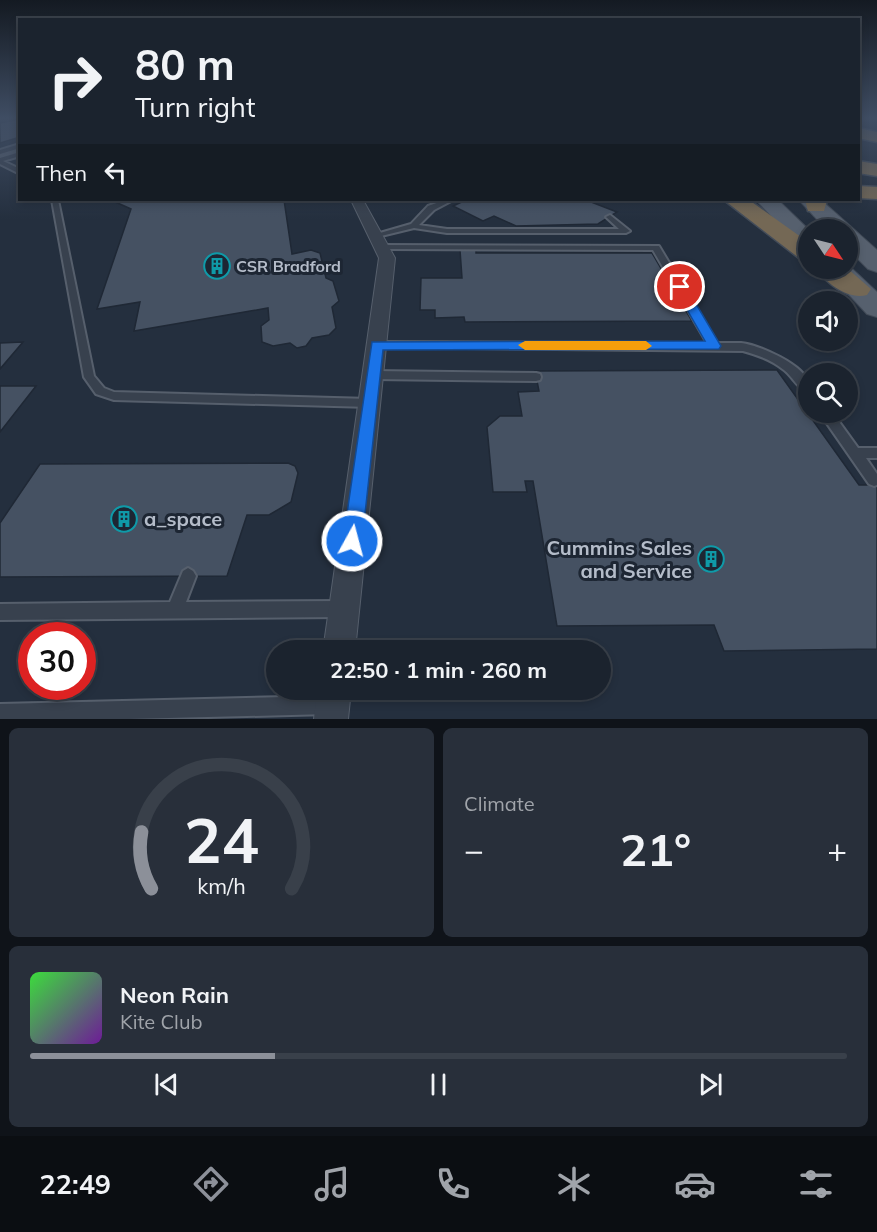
<!DOCTYPE html>
<html lang="en">
<head>
<meta charset="utf-8">
<style>
  :root { --surface:#1b232e; --page:#282f3a; --text:#f1f3f6; --muted:#a0a4aa; --line:#39404a; --accent:#8c9099 }
  body { margin:0; font-family:Mulish,sans-serif; background:var(--page); color:var(--text); height:100vh; display:flex; flex-direction:column; font-size:22px; white-space:nowrap }
  * { box-sizing:border-box; margin:0 }
  p { font-size:20px; color:var(--muted) }
  .icon { flex:none; width:33px; height:33px; fill:none; stroke:currentColor; stroke-width:2; stroke-linecap:round; stroke-linejoin:round }
  .map { position:relative; height:719px; overflow:hidden }
  .side { display:flex; flex-direction:column; gap:9px; padding:9px; background:#0f1319; flex:1 }
  .side>* { flex:none }
  .banner { position:absolute; left:18px; top:18px; width:842px; height:183px; border-radius:0px; box-shadow:0 3px 9px #0003,0 0 0 2px var(--line); background:#1b232e; color:var(--text); overflow:hidden }
  .needle { width:39px; rotate:125deg }
  .tools { position:absolute; left:798px; top:219px; display:grid; gap:12px }
  .tools a { display:grid; place-items:center; width:60px; height:60px; border-radius:50%; background:var(--surface); box-shadow:0 3px 9px #0003,0 0 0 2px var(--line); font-size:30px }
  .speed { position:absolute; left:18px; top:622px; display:flex; gap:12px; font-size:30px; font-weight:700; text-align:center }
  .speed>* { display:grid; place-content:center; width:78px; height:78px; border-radius:50%; background:var(--surface); box-shadow:0 3px 9px #0003,0 0 0 2px var(--line); line-height:1 }
  .speed .limit { border:9px solid #d22; background:#fff; color:#111 }
  .pin { position:absolute; display:grid; place-items:center; width:51px; height:51px; color:#fff; margin:-26px; border:3px solid #fff; border-radius:50%; box-shadow:0 2px 6px #0007 }
  .me { position:absolute; width:66px; margin:-33px; rotate:7deg; stroke-linejoin:round; filter:drop-shadow(0 0 4px #0008) }
  .turn { display:flex; align-items:center; gap:21px; height:126px; padding:0 18px; font-size:27px }
  .turn .icon { width:78px; height:78px; stroke-width:2.5 }
  .turn b { display:block; font-size:42px; line-height:51px }
  .then { display:flex; align-items:center; height:57px; padding:0 18px; background:#0003; gap:12px; font-size:22px }
  .big { font-size:45px; font-weight:700; line-height:1.1 }
  .side .widget { flex:1; display:flex; flex-direction:column; justify-content:center; gap:9px; min-width:0; padding:0 21px; border-radius:9px; background:var(--page) }
  .side .dial { align-items:center; gap:0 }
  .dial svg { height:156px; overflow:visible; fill:none; stroke:var(--line); stroke-width:7; stroke-linecap:round; text-anchor:middle }
  .dial text { fill:var(--text); stroke:none }
  .song { display:flex; align-items:center; gap:18px }
  .cover { width:72px; height:72px; border-radius:9px; background:linear-gradient(135deg,hsl(120 70% 55%),hsl(280 70% 35%)) }
  .played { height:6px; border-radius:3px; background:linear-gradient(90deg,var(--accent) 30%,var(--line) 30%) }
  .keys { display:flex; justify-content:space-around; direction:ltr }
  .heat { display:flex; justify-content:space-between; align-items:center; font-size:33px; direction:ltr }
  .side .tiles { flex:1; display:grid; gap:9px; grid-template-columns:1fr 1fr }
  .widget:last-child { grid-column:span 2 }
  .trip { position:absolute; left:266px; top:640px; width:345px; height:60px; border-radius:30px; background:var(--surface); box-shadow:0 3px 9px #0003,0 0 0 2px var(--line); font-weight:700; line-height:60px; text-align:center }
  .tab-bar { display:flex; height:96px; justify-content:space-around; align-items:center; background:#0b0e12; color:var(--muted) }
  .tab-bar .icon { width:42px; height:42px }
  .tab-bar .selected { color:var(--accent) }
  .tab-bar b { font-size:27px; color:var(--text) }
  .map>svg:first-child { display:block }
  .building { fill:#455162; stroke:#1f2835; stroke-width:1.5 }
  .lines { fill:none; stroke-linecap:round; stroke-linejoin:round }
  .lane-casing { stroke:#565f6c; stroke-width:4 }
  .street-casing { stroke:#565f6c; stroke-width:2 }
  .primary-casing { stroke:#414a57; stroke-width:2 }
  .highway-casing { stroke:#434c59; stroke-width:3 }
  .lane { fill:#38414e; fill-rule:evenodd }
  .street { fill:#38414e; fill-rule:evenodd }
  .primary { fill:#56606e; fill-rule:evenodd }
  .highway { fill:#746855; fill-rule:evenodd }
  .route { fill:#1a73e8; stroke:#114b97; stroke-width:1.5 }
  .slow { fill:#f59e0b }
  .labels { text-anchor:middle; stroke-width:6; stroke-linejoin:round; paint-order:stroke }
  .poi-label { font-size:16px; font-weight:bold; fill:#b4bcc9; stroke:#1d2633; text-anchor:start }
  .near-poi-label { font-size:20px; font-weight:bold; fill:#b4bcc9; stroke:#1d2633; text-anchor:start }
</style>
</head>
<body>
<div class="map">
<svg width="877" height="719" viewBox="0 0 877 719">
  <rect width="100%" height="100%" fill="#242f3e"/>
  <path class="building" d="M 20,119 L 20,137 L 0,143 L 0,123 Z
    M 111,200 L 284,200 L 292,254 L 311,250 L 320,253 L 326,278 L 333,281 L 339,301 L 332,307 L 336,328 L 329,335 L 312,338 L 306,346 L 297,348 L 290,343 L 273,346 L 262,342 L 261,326 L 269,320 L 268,308 L 134,331 L 140,302 L 97,309 L 131,209 Z
    M 466,200 L 586,200 L 617,212 L 598,224 L 516,226 L 494,216 L 483,221 L 453,206 Z
    M 460,250 L 476,250 L 476,253 L 652,253 L 692,321 L 465,322 L 464,317 L 435,318 L 435,310 L 420,310 L 421,278 L 462,278 Z
    M 23,342 L 0,369 L 0,343 Z
    M 777,370 L 859,485 L 877,485 L 877,649 L 724,651 L 714,625 L 557,626 L 533,481 L 525,481 L 527,492 L 493,492 L 487,427 L 500,416 L 522,416 L 518,392 L 539,391 L 535,371 Z
    M 0,386 L 36,386 L 0,432 Z
    M 288,463 L 295,466 L 298,473 L 291,502 L 269,515 L 247,515 L 227,576 L 0,577 L 0,523 L 40,464 Z"/>
  <g class="lines">
    <g class="lane-casing">
      <path id="lane" d="M 20,144 L 20,148 L 0,154 L 0,150 Z
        M 20,152 L 20,156 L 3,161 L 20,169 L 20,174 L 0,164 L 0,158 Z
        M 52,200 L 58,200 L 94,376 L 104,388 L 114,392 L 370,399 L 374,400 L 376,403 L 374,406 L 370,407 L 114,400 L 96,394 L 84,377 Z
        M 445,200 L 453,200 L 434,210 L 419,225 L 447,229 L 619,229 L 606,217 L 610,215 L 630,231 L 626,233 L 447,233 L 414,228 L 377,237 L 373,235 L 411,224 L 428,206 Z
        M 381,245 L 659,246 L 717,343 C 725,343 734,343 741,343 C 759,345 805,365 808,383 C 809,387 808,390 808,393 C 799,390 792,376 784,370 C 772,360 758,355 743,351 L 373,347 L 372,345 L 377,342 L 707,343 L 653,250 L 384,249 L 380,247 Z
        M 373,371 L 536,373 L 540,374 L 541,377 L 540,380 L 536,381 L 373,379 L 369,378 L 368,375 L 369,372 Z
        M 819,412 L 832,412 L 858,448 L 877,448 L 877,458 L 866,458 L 877,474 L 877,485 L 874,486 L 869,484 Z
        M 188,568 L 193,571 L 196,576 L 186,602 L 341,601 L 347,603 L 349,609 L 347,615 L 341,617 L 0,620 L 0,604 L 170,602 L 183,571 Z
        M 329,696 L 335,699 L 338,705 L 335,711 L 329,714 L 129,719 L 0,719 L 0,704 Z"/>
    </g>
    <g class="street-casing">
      <path id="street" d="M 351,200 L 363,200 L 395,258 L 355,651 L 323,651 L 379,258 Z
        M 317,690 L 351,690 L 348,719 L 314,719 Z"/>
    </g>
    <g class="primary-casing">
      <path id="primary" d="M 756,200 L 778,200 L 809,230 L 808,248 L 800,246 Z
        M 799,200 L 821,200 L 877,250 L 877,272 L 868,269 L 848,249 L 848,230 L 827,230 Z
        M 848,265 L 877,292 L 877,317 L 867,314 L 824,268 L 848,268 Z"/>
    </g>
    <g class="highway-casing">
      <path id="highway" d="M 858,128 L 877,132 L 877,142 L 858,138 Z
        M 858,161 L 877,164 L 877,176 L 858,173 Z
        M 858,186 L 877,187 L 877,199 L 858,198 Z
        M 724,200 L 749,200 L 808,242 L 808,261 L 799,258 Z
        M 805,200 L 827,200 L 824,211 L 808,211 Z
        M 816,268 L 847,268 L 871,289 L 867,295 C 848,300 827,284 816,268 Z"/>
    </g>
    <use href="#lane" class="lane"/>
    <use href="#street" class="street"/>
    <use href="#primary" class="primary"/>
    <use href="#highway" class="highway"/>
  </g>
  <linearGradient id="sky" x2="0" y2="1"><stop stop-color="#141a22"/><stop offset="0.54" stop-color="#3f4d63"/><stop offset="1" stop-color="#3f4d63" stop-opacity="0"/></linearGradient>
  <rect width="877" height="219" fill="url(#sky)"/>
  <path class="route" d="M 676,285 L 686,287 L 721,346 L 719,349 L 383,350 L 362,541 L 359,547 L 352,550 L 346,547 L 343,541 L 372,342 L 705,341 L 674,287 Z"/>
  <path class="slow" d="M 525,341 L 646,341 L 652,346 L 646,350 L 525,350 L 518,345 Z"/>
  <defs>
    <g id="building-ring" transform="scale(1.35)"><circle r="9.5" fill="#1d2633" stroke="#0f9aa8" stroke-width="1.5"/><path d="M-4-6H4V6H1V3H-1V6H-4ZM-2.5-4.3h1.7v1.8h-1.7ZM.8-4.3h1.7v1.8H.8ZM-2.5-1h1.7V.8h-1.7ZM.8-1h1.7V.8H.8Z" fill="#0f9aa8"/></g>
  </defs>
  <g fill-rule="evenodd">
    <use href="#building-ring" x="217" y="266"/>
    <use href="#building-ring" x="124" y="519"/>
    <use href="#building-ring" x="711" y="559"/>
  </g>
  <g class="labels">
    <g class="poi-label">
      <text x="236" y="272">CSR Bradford</text>
    </g>
    <g class="near-poi-label">
      <text x="144" y="526">a_space</text>
      <text x="692" y="555" text-anchor="end">Cummins Sales<tspan x="692" dy="23">and Service</tspan></text>
    </g>
  </g>
</svg>
<div class="tools">
<a><svg class="needle" viewBox="-14 -14 28 28"><path d="M0-13l5 13h-10z" fill="#e53935"/><path d="M0 13l5-13h-10z" fill="#a0a4aa"/></svg></a>
<a><svg class="icon" aria-label="sound" viewBox="0 0 24 24"><path d="M4 9h4l5-4v14l-5-4H4zM17 9q2 3 0 6"/></svg></a>
<a><svg class="icon" aria-label="search" viewBox="0 0 24 24"><circle cx="10" cy="10" r="6"/><path d="M15 15l6 6"/></svg></a>
</div>
<div class="speed"><div class="limit">30</div></div>
<div class="pin" style="left:680px;top:287px;background:#d93025"><svg class="icon" aria-label="arrive" viewBox="0 0 24 24"><path d="M6 21V4h12l-3 4 3 4H6"/></svg></div>
<svg class="me" style="left:352px;top:541px" viewBox="-20 -20 40 40"><circle r="17" fill="#1a73e8" stroke="#fff" stroke-width="3"/><path d="M0-11L8 9 0 5-8 9z" fill="#fff"/></svg>
<div class="trip">22:50 · 1 min · 260 m</div>
<div class="banner">
<div class="turn"><svg class="icon" aria-label="right" viewBox="0 0 24 24"><path d="M7 20v-9h11M14 6l5 5-5 5"/></svg><div><b>80 m</b>Turn right</div></div>
<div class="then">Then<svg class="icon" aria-label="left" viewBox="0 0 24 24"><path d="M17 20v-9H6M10 6l-5 5 5 5"/></svg></div>
</div>
</div>
<section class="side">
<div class="tiles">
<div class="widget dial"><svg viewBox="0 0 100 80">
<path d="M14 69A42 42 0 1 1 86 69"/>
<path d="M14 69A42 42 0 0 1 9 40" stroke="#8c9099"/>
<text x="50" y="56" font-size="32" font-weight="700">24</text>
<text x="50" y="72" font-size="11">km/h</text>
</svg></div>
<div class="widget"><p>Climate</p>
<div class="heat"><a>−</a><b class="big">21°</b><a>+</a></div>
</div>
<div class="widget">
<div class="song"><i class="cover"></i><div><b>Neon Rain</b><p>Kite Club</p></div></div>
<div class="played"></div>
<div class="keys"><svg class="icon" aria-label="previous" viewBox="0 0 24 24"><path d="M18 5L8 12l10 7zM5 5v14"/></svg><svg class="icon" aria-label="pause" viewBox="0 0 24 24"><path d="M8 5v14M16 5v14"/></svg><svg class="icon" aria-label="next" viewBox="0 0 24 24"><path d="M6 5l10 7-10 7zM19 5v14"/></svg></div>
</div>
</div>
</section>
<nav class="tab-bar">
<b>22:49</b>
<svg class="icon selected" aria-label="directions" viewBox="0 0 24 24"><path d="M12 3l9 9-9 9-9-9zM9 14v-3h6M13 9l2 2-2 2"/></svg>
<svg class="icon" aria-label="music" viewBox="0 0 24 24"><path d="M9 18V5l10-2v13"/><circle cx="6" cy="18" r="3"/><circle cx="16" cy="16" r="3"/></svg>
<svg class="icon" aria-label="phone" viewBox="0 0 24 24"><path d="M5 4h4l2 5-3 2q2 4 5 5l2-3 5 2v4C11 20 4 13 5 4z"/></svg>
<svg class="icon" aria-label="climate" viewBox="0 0 24 24"><path d="M12 3v18M4 7l16 10M4 17L20 7"/></svg>
<svg class="icon" aria-label="car" viewBox="0 0 24 24"><path d="M5 17H2v-5l4-1 3-4h7l3 4 3 1v5h-3M9 17h6M6 11h13"/><circle cx="7" cy="17" r="2"/><circle cx="17" cy="17" r="2"/></svg>
<svg class="icon" aria-label="filters" viewBox="0 0 24 24"><path d="M4 7h16M4 17h16"/><circle cx="9" cy="7" r="2"/><circle cx="15" cy="17" r="2"/></svg>
</nav>
</body>
</html>
